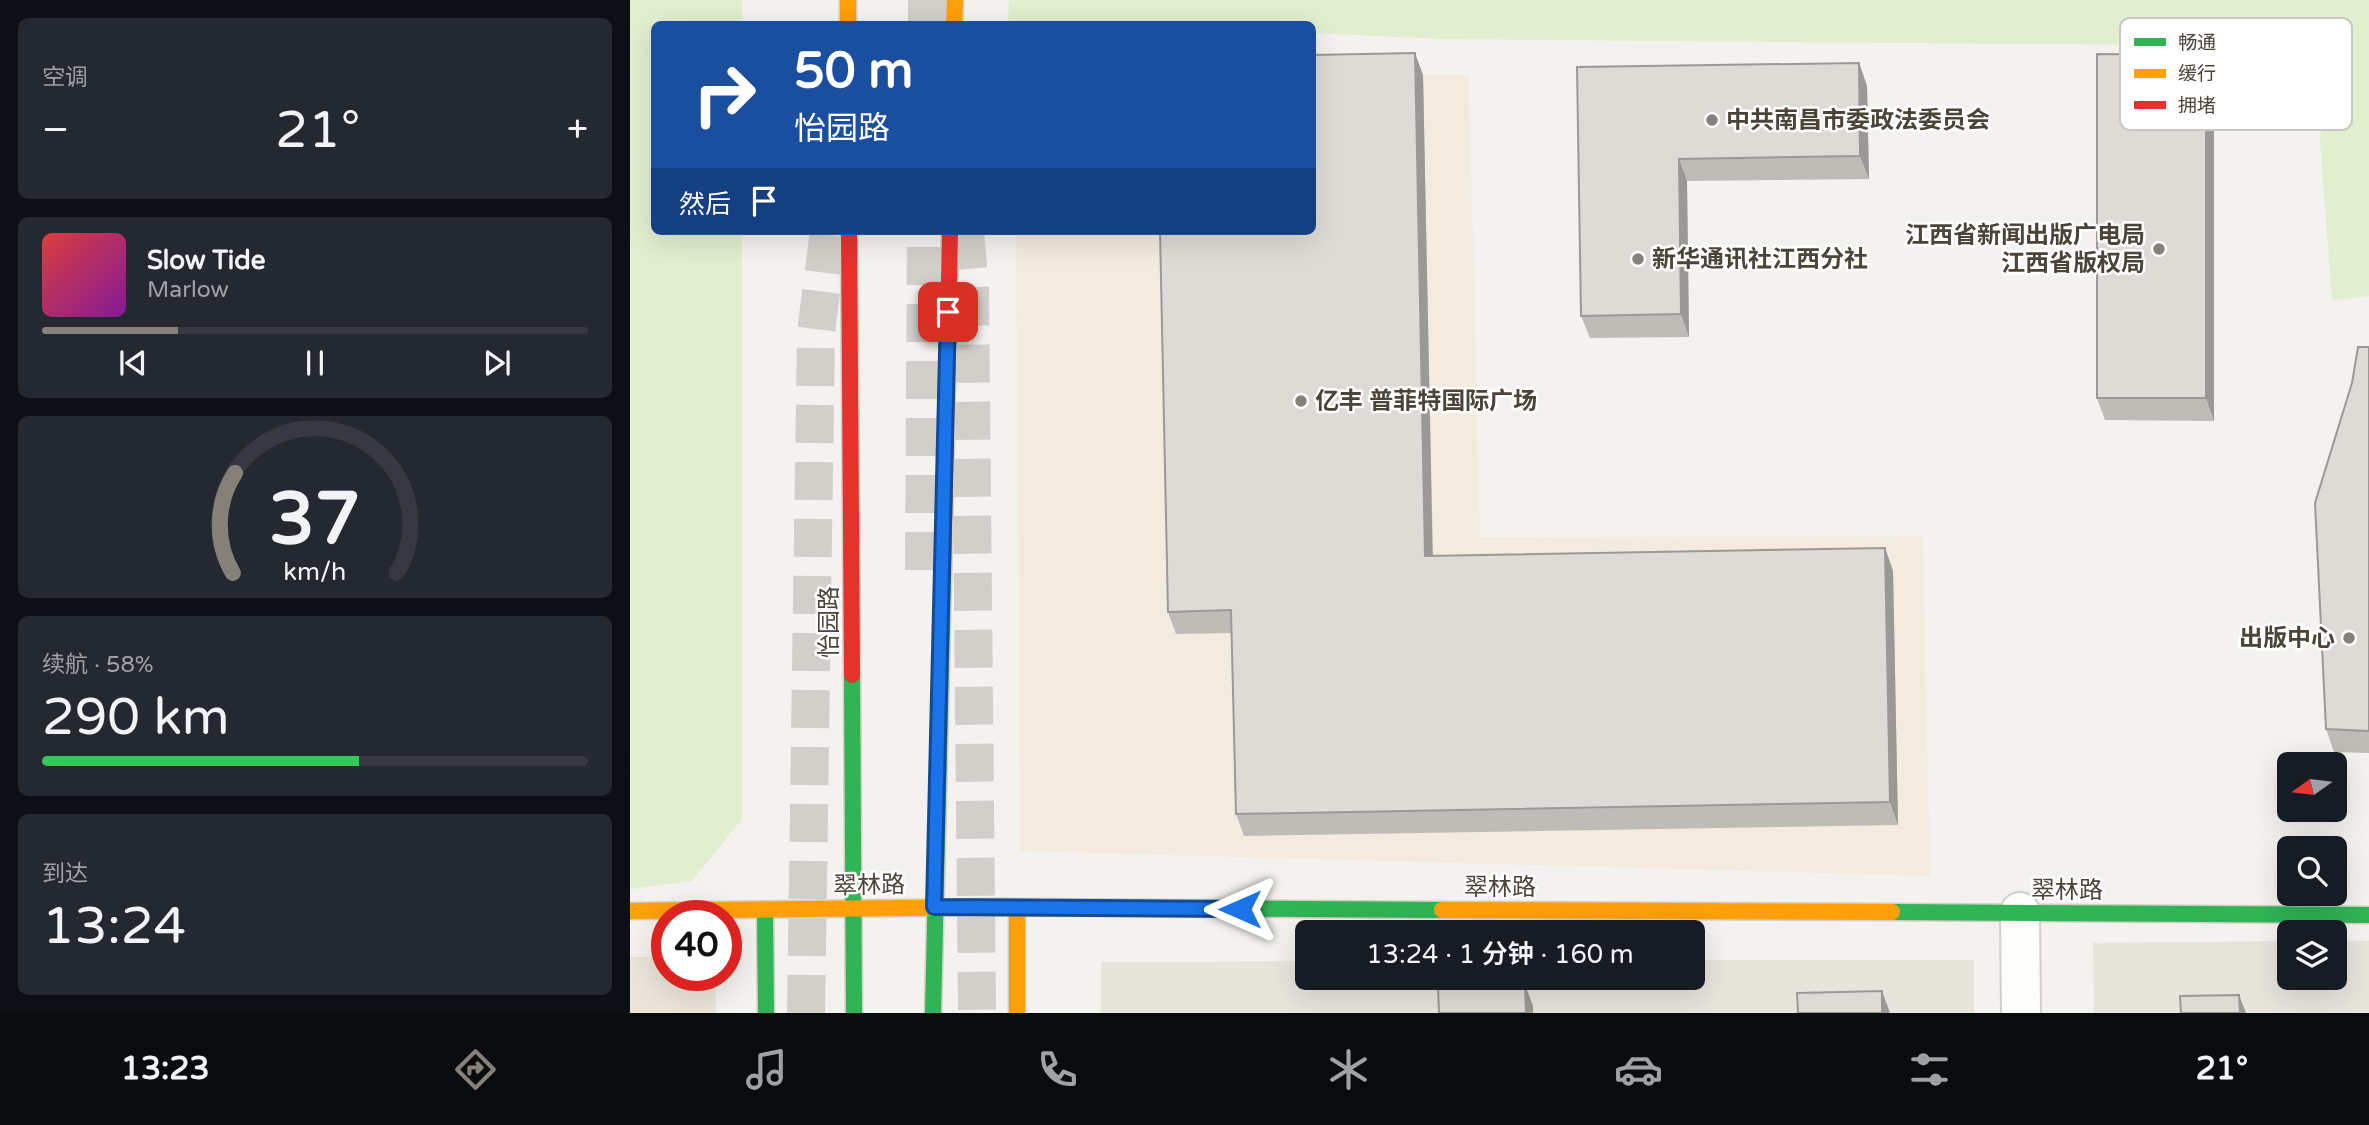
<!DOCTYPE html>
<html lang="zh">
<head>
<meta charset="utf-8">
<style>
  :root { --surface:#171b24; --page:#242831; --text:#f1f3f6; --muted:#9ea1a6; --line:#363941; --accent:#868178 }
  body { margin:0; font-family:"Varela Round","Noto Sans SC",sans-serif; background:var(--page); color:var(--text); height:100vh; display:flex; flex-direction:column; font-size:26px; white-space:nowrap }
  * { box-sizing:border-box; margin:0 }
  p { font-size:23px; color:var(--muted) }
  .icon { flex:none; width:38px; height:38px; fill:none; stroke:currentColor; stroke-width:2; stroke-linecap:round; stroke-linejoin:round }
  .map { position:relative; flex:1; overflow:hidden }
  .sheet { display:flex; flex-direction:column; gap:18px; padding:18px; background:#0d0f14; width:630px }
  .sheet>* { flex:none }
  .banner { position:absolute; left:21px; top:21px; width:665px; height:214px; border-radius:10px; box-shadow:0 7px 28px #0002; background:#1a4fa0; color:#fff; overflow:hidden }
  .needle { width:46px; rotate:256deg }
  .tools { position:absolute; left:1647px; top:752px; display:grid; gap:14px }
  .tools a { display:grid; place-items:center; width:70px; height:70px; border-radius:10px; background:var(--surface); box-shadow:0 7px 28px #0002; font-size:35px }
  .speed { position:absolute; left:21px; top:900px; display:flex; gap:14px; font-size:35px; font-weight:700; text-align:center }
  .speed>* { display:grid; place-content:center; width:91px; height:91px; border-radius:50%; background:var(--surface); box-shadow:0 7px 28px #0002; line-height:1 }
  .speed .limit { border:10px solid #d22; background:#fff; color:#111 }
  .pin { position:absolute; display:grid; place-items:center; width:60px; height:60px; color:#fff; margin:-30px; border-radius:14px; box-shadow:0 4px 10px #0006 }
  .me { position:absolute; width:77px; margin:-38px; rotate:270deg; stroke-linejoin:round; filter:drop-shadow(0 0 5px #0008) }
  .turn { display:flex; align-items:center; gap:24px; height:147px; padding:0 28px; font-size:32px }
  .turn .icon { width:91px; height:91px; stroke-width:2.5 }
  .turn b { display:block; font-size:49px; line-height:60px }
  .then { display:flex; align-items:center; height:66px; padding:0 28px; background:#0003; gap:14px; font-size:26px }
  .big { font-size:52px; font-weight:600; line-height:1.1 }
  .sheet .card { flex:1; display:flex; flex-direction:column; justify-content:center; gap:10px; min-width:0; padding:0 24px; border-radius:10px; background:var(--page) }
  .sheet .dial { align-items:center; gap:0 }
  .dial svg { height:182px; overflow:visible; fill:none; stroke:var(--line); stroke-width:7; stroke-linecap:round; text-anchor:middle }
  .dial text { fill:var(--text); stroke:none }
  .song { display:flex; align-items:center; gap:21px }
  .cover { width:84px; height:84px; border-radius:10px; background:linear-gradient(135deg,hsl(0 70% 55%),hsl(290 70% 35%)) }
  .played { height:7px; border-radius:4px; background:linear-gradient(90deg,var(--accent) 25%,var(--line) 25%) }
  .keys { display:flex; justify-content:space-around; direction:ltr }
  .heat { display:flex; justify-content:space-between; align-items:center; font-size:38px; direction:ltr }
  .charge { height:10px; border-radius:5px; background:linear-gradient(90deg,#34c759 58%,var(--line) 0) }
  .trip { position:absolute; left:665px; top:920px; width:410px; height:70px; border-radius:10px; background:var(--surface); box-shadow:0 7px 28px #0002; font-weight:600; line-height:70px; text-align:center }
  .dock { display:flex; height:112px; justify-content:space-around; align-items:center; background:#090b0e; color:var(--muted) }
  .dock .icon { width:49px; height:49px }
  .dock .current { color:var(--accent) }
  .dock b { font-size:32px; color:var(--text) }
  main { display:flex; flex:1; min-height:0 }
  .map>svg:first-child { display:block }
  .residential { fill:#e7e4dc }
  .commercial { fill:#f3ebdf }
  .education { fill:#eae5da }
  .green { fill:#e1eecf }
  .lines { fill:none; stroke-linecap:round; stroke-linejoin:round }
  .secondary-tunnel { stroke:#d2cfca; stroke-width:38; stroke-dasharray:38 19; stroke-linecap:butt }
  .primary-tunnel { stroke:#d2cfca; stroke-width:38; stroke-dasharray:38 19; stroke-linecap:butt }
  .street-casing { stroke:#d2d0cb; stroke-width:42 }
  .fast-casing { stroke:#d3cfc5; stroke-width:19 }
  .slow-casing { stroke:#d3cfc5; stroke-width:19 }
  .jam-casing { stroke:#d3cfc5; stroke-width:19 }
  .street { stroke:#fdfdfc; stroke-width:38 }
  .fast { stroke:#30b455; stroke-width:16 }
  .slow { stroke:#ff9f0a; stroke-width:16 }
  .jam { stroke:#e5322d; stroke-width:16 }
  .wall { fill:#bfbcb8 }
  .shaded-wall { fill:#9b9996 }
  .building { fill:#dedbd6; stroke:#9b9996; stroke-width:2 }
  .route-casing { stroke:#114b97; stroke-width:18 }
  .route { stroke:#1a73e8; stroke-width:12 }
  .poi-dot { fill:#868178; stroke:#fff; stroke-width:2.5 }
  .labels { text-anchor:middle; stroke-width:5; stroke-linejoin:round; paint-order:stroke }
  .poi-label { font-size:24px; font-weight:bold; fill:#4b4439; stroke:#fff; text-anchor:start }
  .street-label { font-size:24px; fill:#4b4439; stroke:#fff }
  .key { fill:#fff; stroke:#c9c7c4; stroke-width:2 }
  .key-label { font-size:19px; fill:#4b4439 }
</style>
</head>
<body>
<main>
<section class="sheet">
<div class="card"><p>空调</p>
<div class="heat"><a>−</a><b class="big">21°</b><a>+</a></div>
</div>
<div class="card">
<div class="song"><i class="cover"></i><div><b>Slow Tide</b><p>Marlow</p></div></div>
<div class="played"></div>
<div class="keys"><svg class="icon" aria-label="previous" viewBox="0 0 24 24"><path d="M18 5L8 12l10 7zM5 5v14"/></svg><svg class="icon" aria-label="pause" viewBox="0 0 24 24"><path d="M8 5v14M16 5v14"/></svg><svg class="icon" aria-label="next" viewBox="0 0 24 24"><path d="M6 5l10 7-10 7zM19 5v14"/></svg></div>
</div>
<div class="card dial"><svg viewBox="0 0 100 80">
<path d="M14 69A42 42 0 1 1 86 69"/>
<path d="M14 69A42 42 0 0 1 15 25" stroke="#868178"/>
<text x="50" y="56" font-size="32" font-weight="700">37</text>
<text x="50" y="72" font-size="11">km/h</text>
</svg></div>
<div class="card"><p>续航 · 58%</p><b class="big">290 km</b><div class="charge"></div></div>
<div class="card"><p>到达</p><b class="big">13:24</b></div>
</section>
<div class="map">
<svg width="1739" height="1013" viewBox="0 0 1739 1013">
  <rect width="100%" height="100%" fill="#f4f2ee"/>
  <path class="residential" d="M 1659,941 L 1659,978 L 1704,978 L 1705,941 L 1739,941 L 1739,1013 L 1464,1013 L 1463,943 Z
    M 1062,960 L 1344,960 L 1344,1013 L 471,1013 L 471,962 L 677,961 L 677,978 L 1062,978 Z"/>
  <path class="commercial" d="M 683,73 L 839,75 L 850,537 L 1293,536 L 1300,876 L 390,851 L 386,231 L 682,231 Z"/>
  <path class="education" d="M 0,957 L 37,957 L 37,975 L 85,975 L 86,1013 L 0,1013 Z"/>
  <path class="green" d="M 0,0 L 112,0 L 112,24 L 24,24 L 24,231 L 112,231 L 112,819 L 62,881 L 1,889 Z
    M 379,0 L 1739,0 L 1739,296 L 1702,300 L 1690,142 L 1703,16 L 1628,46 L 811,39 L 683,33 L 682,24 L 466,24 L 378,21 Z"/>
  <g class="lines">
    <path class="secondary-tunnel" d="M 300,0 L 304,24
      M 335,231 L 340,290 L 347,1013
      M 176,1013 L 186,332 L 199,231"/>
    <path class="primary-tunnel" d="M 297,24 L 297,0
      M 294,570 L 296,231"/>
    <g class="street-casing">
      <path id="street" d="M 1390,912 L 1391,1013"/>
    </g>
    <g class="fast-casing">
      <path id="fast" d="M 222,675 L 224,1013
        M 372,907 L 812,910
        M 135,910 L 136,1013
        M 1262,912 L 1739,915
        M 303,1013 L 313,576"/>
    </g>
    <g class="slow-casing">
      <path id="slow" d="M 218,0 L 218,24
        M 324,24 L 325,0
        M 387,908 L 387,1013
        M 812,910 L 1262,912
        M 0,911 L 372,907"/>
    </g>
    <g class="jam-casing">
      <path id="jam" d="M 219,231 L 222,675
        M 313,576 L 320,231"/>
    </g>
    <use href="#street" class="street"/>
    <use href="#fast" class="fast"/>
    <use href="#slow" class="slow"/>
    <use href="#jam" class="jam"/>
  </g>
  <path class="wall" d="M 1229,63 L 1237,86 L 1239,179 L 1057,181 L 1059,337 L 960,338 L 951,316 L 947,67 Z
    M 793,75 L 803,556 L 1255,548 L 1263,571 L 1268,825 L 614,836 L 606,814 L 602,633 L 546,634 L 538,612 Z
    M 1584,77 L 1584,421 L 1475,420 L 1467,398 Z
    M 1739,347 L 1739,753 L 1704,752 L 1696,729 Z"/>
  <path class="shaded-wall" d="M 785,53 L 793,75 L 803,579 L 795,556 Z
    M 1576,55 L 1584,77 L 1584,421 L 1576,398 Z
    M 1229,63 L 1237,86 L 1239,179 L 1230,156 Z
    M 1049,159 L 1057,181 L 1059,337 L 1051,314 Z
    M 1255,548 L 1263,571 L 1268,825 L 1260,802 Z
    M 895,984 L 903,1006 L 903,1013 L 896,1013 Z
    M 1252,991 L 1260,1013 L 1252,1013 Z
    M 1609,995 L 1616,1013 L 1610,1013 Z"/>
  <path class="building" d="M 785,53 L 795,556 L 1255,548 L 1260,802 L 606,814 L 601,610 L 538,612 L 530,231 L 682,231 L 682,55 Z
    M 1467,54 L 1576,55 L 1576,398 L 1467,398 Z
    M 1229,63 L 1230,156 L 1049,159 L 1051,314 L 951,316 L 947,67 Z
    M 1728,347 L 1739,347 L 1739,731 L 1696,729 L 1685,503 L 1722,383 Z
    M 895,984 L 896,1013 L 809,1013 L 808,987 Z
    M 1252,991 L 1252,1013 L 1168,1013 L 1167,993 Z
    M 1609,995 L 1610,1013 L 1551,1013 L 1550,996 Z"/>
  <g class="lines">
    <g class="route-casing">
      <path id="route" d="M 318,312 L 304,907 L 610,909"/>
    </g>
    <use href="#route" class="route"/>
  </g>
  <g class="poi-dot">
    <circle cx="1082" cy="120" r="7"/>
    <circle cx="1529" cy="249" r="7"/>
    <circle cx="1008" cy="259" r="7"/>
    <circle cx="671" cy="401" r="7"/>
    <circle cx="1719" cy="638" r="7"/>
  </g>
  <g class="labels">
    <g class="poi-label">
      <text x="1096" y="128">中共南昌市委政法委员会</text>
      <text x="1515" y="243" text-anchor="end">江西省新闻出版广电局<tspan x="1515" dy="28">江西省版权局</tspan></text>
      <text x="1022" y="267">新华通讯社江西分社</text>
      <text x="685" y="409">亿丰 普菲特国际广场</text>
      <text x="1705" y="646" text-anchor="end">出版中心</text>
    </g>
    <g class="street-label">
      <text transform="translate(199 622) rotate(-90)" y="8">怡园路</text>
      <text transform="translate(239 885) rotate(-1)" y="8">翠林路</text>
      <text x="870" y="895">翠林路</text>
      <text x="1437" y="898">翠林路</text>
    </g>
  </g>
  <rect x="1490" y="18" width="232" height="112" rx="10" class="key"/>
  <rect x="1504" y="38" width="32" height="8" fill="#30b455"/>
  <rect x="1504" y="69" width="32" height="9" fill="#ff9f0a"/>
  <rect x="1504" y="101" width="32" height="8" fill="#e5322d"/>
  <g class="key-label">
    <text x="1548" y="49">畅通</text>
    <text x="1548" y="80">缓行</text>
    <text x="1548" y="112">拥堵</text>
  </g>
</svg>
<div class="tools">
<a><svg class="needle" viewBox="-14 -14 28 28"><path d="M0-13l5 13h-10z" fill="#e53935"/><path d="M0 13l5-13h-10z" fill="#9ea1a6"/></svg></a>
<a><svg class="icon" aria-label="search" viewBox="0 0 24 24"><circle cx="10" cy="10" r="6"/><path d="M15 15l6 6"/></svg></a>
<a><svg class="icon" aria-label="layers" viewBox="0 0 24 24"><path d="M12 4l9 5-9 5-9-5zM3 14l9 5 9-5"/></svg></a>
</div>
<div class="speed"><div class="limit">40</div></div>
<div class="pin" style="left:318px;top:312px;background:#d93025"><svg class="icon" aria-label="arrive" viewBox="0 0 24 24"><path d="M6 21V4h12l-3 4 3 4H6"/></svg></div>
<svg class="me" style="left:610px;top:909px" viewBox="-20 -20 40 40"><path d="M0-17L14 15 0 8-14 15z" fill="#1a73e8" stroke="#fff" stroke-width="4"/></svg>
<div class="trip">13:24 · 1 分钟 · 160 m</div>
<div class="banner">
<div class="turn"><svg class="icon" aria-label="right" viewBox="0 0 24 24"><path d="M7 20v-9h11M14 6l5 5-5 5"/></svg><div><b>50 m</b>怡园路</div></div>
<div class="then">然后<svg class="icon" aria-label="arrive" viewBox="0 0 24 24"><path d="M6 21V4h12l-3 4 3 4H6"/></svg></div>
</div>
</div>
</main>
<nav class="dock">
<b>13:23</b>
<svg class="icon current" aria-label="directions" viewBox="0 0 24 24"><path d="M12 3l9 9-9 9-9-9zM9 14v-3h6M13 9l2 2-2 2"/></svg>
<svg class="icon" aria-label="music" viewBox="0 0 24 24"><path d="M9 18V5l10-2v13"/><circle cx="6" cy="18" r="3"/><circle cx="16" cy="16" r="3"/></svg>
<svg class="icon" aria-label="phone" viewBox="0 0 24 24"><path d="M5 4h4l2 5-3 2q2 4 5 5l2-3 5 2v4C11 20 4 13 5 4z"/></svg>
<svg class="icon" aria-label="climate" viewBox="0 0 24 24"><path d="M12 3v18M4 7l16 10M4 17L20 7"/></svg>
<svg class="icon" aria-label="car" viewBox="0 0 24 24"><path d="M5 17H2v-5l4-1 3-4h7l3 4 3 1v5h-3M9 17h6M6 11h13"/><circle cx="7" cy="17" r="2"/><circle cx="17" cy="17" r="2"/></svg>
<svg class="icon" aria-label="filters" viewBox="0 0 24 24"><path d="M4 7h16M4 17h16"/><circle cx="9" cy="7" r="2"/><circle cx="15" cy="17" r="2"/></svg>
<b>21°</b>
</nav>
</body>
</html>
